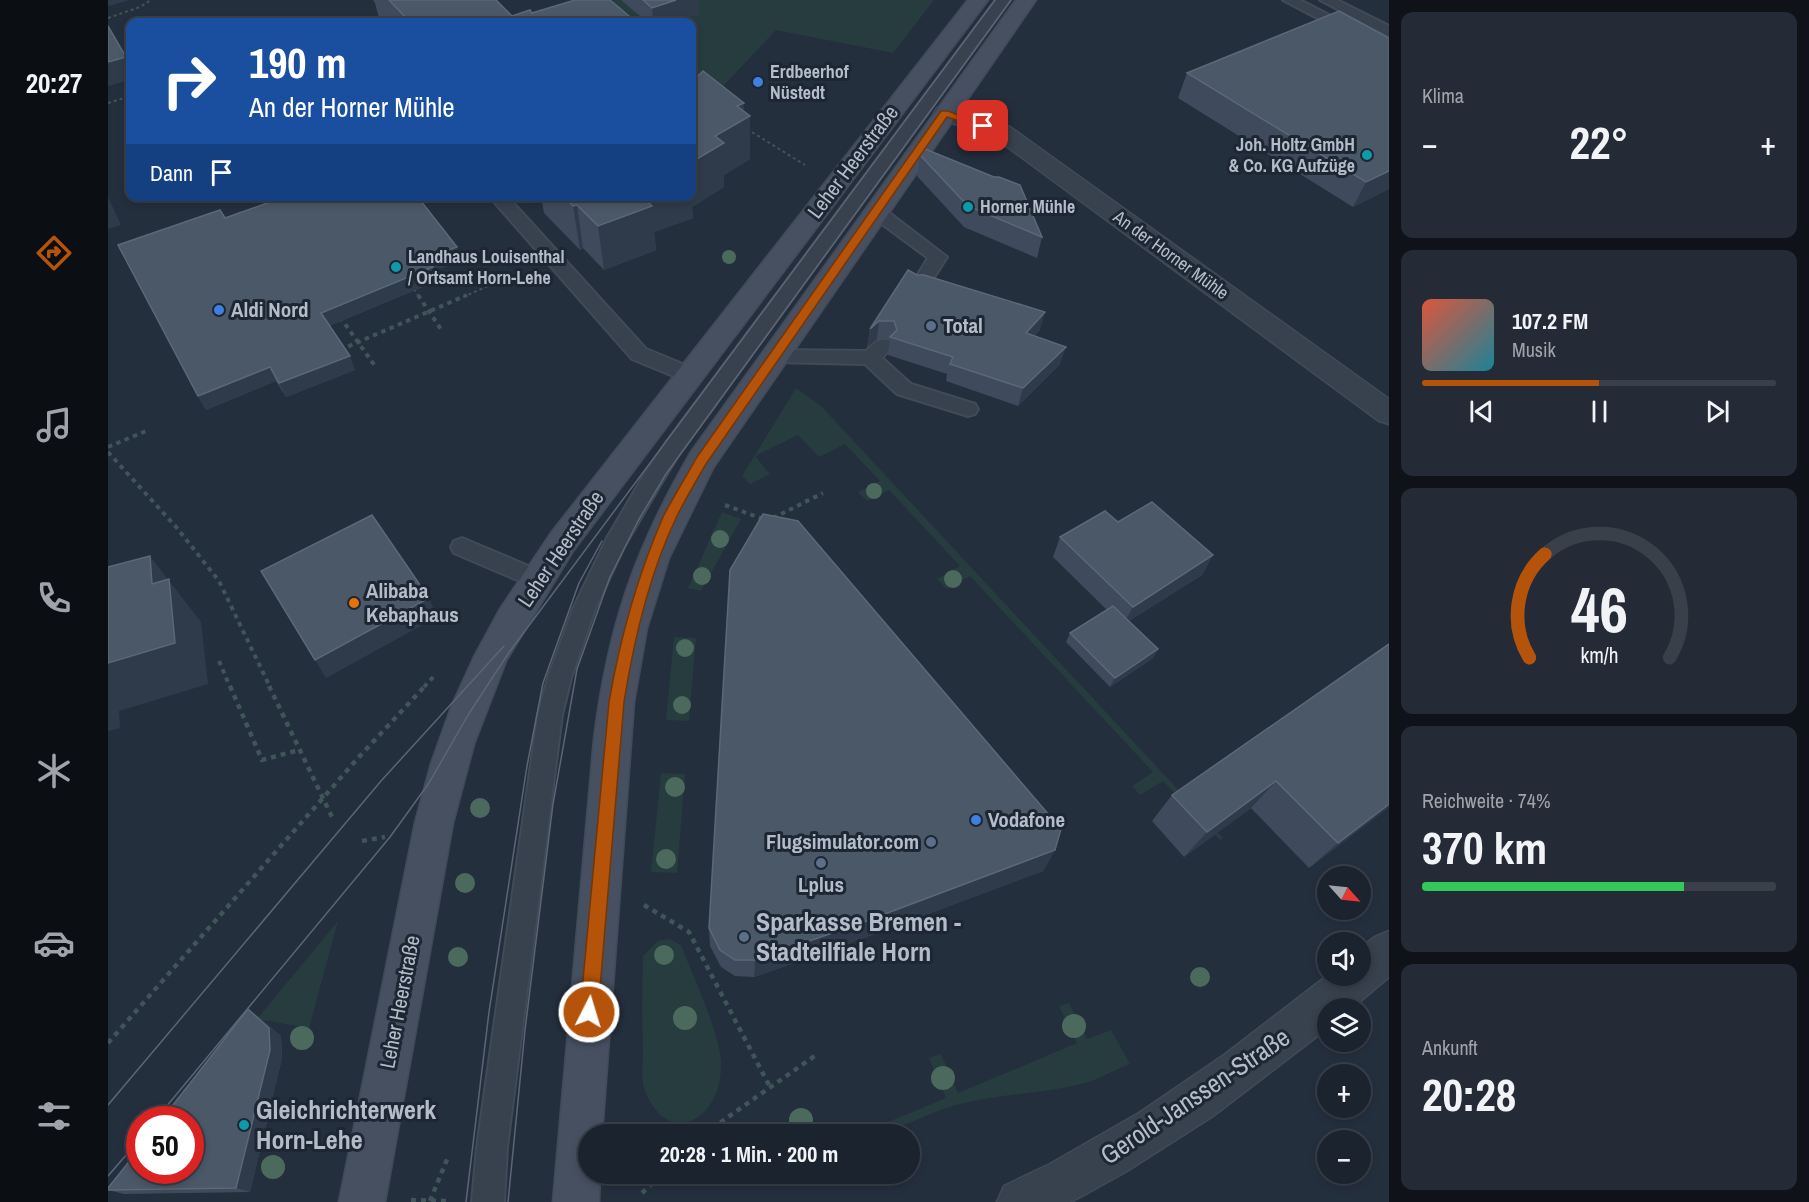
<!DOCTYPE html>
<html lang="de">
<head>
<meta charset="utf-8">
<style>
  :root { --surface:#1b232e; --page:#242b36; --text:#f1f3f6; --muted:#a0a4aa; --line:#39404a; --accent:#b45309 }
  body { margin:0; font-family:"Archivo Narrow",sans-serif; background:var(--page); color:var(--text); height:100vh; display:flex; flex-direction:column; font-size:22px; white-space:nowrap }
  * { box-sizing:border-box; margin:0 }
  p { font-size:20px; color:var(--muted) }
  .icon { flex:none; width:33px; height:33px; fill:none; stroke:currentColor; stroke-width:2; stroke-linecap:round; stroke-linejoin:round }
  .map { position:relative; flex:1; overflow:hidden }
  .drawer { display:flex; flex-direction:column; gap:12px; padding:12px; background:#0f1319; width:420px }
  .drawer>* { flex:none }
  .top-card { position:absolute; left:18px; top:18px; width:570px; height:183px; border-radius:12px; box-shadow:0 3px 9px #0003,0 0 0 2px var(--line); background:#1a4fa0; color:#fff; overflow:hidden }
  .needle { width:39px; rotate:117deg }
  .buttons { position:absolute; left:1209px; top:866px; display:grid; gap:12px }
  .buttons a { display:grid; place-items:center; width:54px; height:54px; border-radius:50%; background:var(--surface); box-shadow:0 3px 9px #0003,0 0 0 2px var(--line); font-size:30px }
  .speed { position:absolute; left:18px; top:1106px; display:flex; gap:12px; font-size:30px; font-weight:700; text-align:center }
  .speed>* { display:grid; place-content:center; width:78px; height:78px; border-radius:50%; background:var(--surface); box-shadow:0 3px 9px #0003,0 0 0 2px var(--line); line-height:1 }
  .speed .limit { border:9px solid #d22; background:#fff; color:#111 }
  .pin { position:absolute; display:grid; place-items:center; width:51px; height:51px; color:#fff; margin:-26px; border-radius:12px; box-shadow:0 3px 9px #0006 }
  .me { position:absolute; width:66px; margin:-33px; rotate:5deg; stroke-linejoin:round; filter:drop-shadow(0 0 4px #0008) }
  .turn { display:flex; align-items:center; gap:21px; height:126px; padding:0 24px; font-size:27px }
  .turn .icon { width:78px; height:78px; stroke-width:2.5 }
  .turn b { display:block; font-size:42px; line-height:51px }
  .then { display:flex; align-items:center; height:57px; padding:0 24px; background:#0003; gap:12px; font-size:22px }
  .big { font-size:45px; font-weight:700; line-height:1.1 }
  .drawer .widget { flex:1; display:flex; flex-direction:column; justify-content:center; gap:9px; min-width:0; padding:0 21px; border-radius:12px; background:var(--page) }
  .drawer .dial { align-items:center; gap:0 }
  .dial svg { height:156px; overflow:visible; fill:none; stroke:var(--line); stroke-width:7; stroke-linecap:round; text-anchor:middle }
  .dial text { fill:var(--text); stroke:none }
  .song { display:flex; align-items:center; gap:18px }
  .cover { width:72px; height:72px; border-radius:9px; background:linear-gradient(135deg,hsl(10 70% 55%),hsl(190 70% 35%)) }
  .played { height:6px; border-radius:3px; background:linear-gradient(90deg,var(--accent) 50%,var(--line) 50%) }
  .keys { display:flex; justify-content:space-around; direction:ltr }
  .heat { display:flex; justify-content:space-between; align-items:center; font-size:33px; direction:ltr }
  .charge { height:9px; border-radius:4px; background:linear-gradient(90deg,#34c759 74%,var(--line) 0) }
  .trip { position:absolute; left:470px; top:1124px; width:342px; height:60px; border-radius:30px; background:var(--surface); box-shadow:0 3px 9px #0003,0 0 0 2px var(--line); font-weight:700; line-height:60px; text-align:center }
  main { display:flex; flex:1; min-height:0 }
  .menu { display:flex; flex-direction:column; width:108px; justify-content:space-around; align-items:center; background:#0b0e12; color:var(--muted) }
  .menu .icon { width:42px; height:42px }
  .menu .active { color:var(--accent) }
  .menu b { font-size:27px; color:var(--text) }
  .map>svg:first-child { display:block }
  .green { fill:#263c3f }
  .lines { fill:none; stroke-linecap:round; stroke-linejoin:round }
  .service-casing { stroke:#414a57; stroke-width:4 }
  .minor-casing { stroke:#414a57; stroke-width:3 }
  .secondary-casing { stroke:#414a57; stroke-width:3 }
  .path-far2 { stroke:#3f5557; stroke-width:2; stroke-dasharray:3 3; stroke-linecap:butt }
  .path-far1 { stroke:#3f5557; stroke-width:4; stroke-dasharray:4.5 4.5; stroke-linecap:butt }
  .path { stroke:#3f5557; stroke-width:4.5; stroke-dasharray:5 5; stroke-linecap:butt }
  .service { fill:#38414e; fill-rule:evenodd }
  .minor { fill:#38414e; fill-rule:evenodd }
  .secondary { fill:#465061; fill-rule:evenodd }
  .tram { stroke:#5a6575; stroke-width:1.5 }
  .tree { fill:#4b6a5d }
  .wall { fill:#3f4b5c }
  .shaded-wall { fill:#2f3b4b }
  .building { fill:#4b5868; stroke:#5c6777; stroke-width:1.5 }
  .route { fill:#b45309; stroke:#753606; stroke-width:1.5 }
  .shop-dot { fill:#3f7fe0; stroke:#1d2633; stroke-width:2 }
  .culture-dot { fill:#0f9aa8; stroke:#1d2633; stroke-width:2 }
  .service-dot { fill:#5c6f8a; stroke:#1d2633; stroke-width:2 }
  .food-dot { fill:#e8710a; stroke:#1d2633; stroke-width:2 }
  .labels { text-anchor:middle; stroke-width:6; stroke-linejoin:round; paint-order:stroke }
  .far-poi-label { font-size:18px; font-weight:bold; fill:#b4bcc9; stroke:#1d2633; text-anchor:start }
  .far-street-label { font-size:18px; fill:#b4bcc9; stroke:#1d2633 }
  .street-label { font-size:21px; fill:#b4bcc9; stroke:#1d2633 }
  .poi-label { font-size:21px; font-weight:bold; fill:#b4bcc9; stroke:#1d2633; text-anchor:start }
  .near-poi-label { font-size:26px; font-weight:bold; fill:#b4bcc9; stroke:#1d2633; text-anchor:start }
  .near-street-label { font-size:26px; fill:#b4bcc9; stroke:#1d2633 }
</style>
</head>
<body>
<main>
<nav class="menu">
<b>20:27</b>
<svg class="icon active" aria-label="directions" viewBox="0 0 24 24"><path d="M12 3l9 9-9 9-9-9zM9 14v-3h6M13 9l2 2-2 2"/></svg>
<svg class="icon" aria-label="music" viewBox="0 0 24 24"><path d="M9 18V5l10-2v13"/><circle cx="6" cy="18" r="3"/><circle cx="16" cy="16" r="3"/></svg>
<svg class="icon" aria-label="phone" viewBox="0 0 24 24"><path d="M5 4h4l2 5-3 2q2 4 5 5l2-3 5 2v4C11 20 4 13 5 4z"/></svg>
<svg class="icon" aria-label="climate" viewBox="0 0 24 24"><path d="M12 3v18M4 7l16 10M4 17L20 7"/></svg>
<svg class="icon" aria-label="car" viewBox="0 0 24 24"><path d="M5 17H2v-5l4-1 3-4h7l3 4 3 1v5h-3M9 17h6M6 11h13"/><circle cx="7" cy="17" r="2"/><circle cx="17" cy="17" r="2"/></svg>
<svg class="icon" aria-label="filters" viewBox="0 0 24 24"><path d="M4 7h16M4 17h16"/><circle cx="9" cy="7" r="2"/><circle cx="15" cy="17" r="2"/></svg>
</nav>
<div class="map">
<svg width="1281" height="1202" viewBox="0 0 1281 1202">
  <rect width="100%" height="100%" fill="#242f3e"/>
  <path class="green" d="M 506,0 L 826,0 L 785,53 L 668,30 L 604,98 L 584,82 L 584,22 L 507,22 L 490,9 Z
    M 688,388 L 714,407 L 1115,838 L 1112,840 L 1055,781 L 1032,795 L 1024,786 L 1045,772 L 862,576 L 839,589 L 829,579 L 852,566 L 781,490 L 759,501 L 750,492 L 772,481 L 737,444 L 711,457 L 690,435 L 647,456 L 662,474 L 642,484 L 634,476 Z
    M 614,512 L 633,519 L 593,591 L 580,588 Z
    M 566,637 L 588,638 L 581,721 L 558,720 Z
    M 553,773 L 577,774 L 569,873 L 543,872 Z
    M 230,921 L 201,1028 L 149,1019 Z
    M 562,939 L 573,945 C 584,974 614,1037 613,1066 C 613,1121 558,1150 536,1088 C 533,1078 535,1063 535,1052 C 534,1020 534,988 535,956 L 550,941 Z
    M 961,1003 L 979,1039 L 1003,1030 L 1022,1064 C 1009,1069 996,1076 984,1081 C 941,1094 895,1093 852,1104 C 817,1113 788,1134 751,1134 L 838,1098 L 821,1058 L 833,1054 L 850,1093 L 969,1043 L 951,1006 Z"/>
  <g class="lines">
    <g class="service-casing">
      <path id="service" d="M 888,0 L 902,0 L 571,454 L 551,487 L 516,547 L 487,609 L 463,678 L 454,715 L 399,1147 L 396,1202 L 364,1202 L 369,1147 L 430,715 L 440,678 L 465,609 L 499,538 L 536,475 L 557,444 Z
        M 1175,0 L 1192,0 L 1281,46 L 1281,56 Z
        M 1212,0 L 1229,0 L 1281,26 L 1281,36 Z
        M 381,196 L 399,196 L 538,349 L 589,370 L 592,375 L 589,380 L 582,382 L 575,380 L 524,359 Z
        M 769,207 L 775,208 L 839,257 L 818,290 L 806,290 L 803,286 L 820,258 L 763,216 L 761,212 L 763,208 Z
        M 776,340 L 783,341 L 785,346 L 774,358 L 803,384 L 867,404 L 870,409 L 867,414 L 860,416 L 789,394 L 757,364 L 667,362 L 660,361 L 658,356 L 660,351 L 667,350 L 758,351 L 769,341 Z
        M 354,538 L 437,573 L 440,579 L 437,585 L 429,588 L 421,585 L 346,553 L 343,547 L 346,541 Z"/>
    </g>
    <g class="minor-casing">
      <path id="minor" d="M 837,106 L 902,127 L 1281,399 L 1281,424 L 1271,421 L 886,137 L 829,118 L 826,113 L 829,108 Z
        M 1281,931 L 1281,977 L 1244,1008 L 1220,1008 L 1220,1028 L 1105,1116 L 1019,1171 L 974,1196 L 962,1202 L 889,1202 L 896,1186 L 942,1164 L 1031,1113 L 1116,1055 L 1220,975 L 1252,975 L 1252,948 L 1267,937 Z"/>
    </g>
    <g class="secondary-casing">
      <path id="secondary" d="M 860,0 L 880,0 L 465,551 L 398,661 L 366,744 L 345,823 L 277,1202 L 231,1202 L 307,823 L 323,764 L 344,705 L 366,657 L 392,609 L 443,533 Z
        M 908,0 L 928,0 L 605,468 L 561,558 L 539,628 L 526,702 L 494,1134 L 480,1134 L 480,1173 L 492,1173 L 491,1202 L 445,1202 L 486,739 C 500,627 526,550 583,452 Z"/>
    </g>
    <path class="path-far2" d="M 0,18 L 32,7 L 43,0
      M 0,103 L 22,96
      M 639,129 L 697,165
      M 306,289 L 311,297
      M 355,297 L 396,279"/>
    <path class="path-far1" d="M 310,295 L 334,331
      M 232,317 L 267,366
      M 232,350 L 359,295
      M 0,447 L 38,431
      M 0,452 L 69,528 L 111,581 L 162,687
      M 617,505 L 655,519
      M 665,518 L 715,493
      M 111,661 L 122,687
      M 316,687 L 328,674"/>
    <path class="path" d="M 122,686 L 154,760 L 191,750
      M 161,686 L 225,819
      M 254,841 L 277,837
      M 536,905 L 581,932 L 662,1087
      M 0,1043 L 250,758 L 317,686
      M 596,1134 L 708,1055
      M 534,1193 L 555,1173
      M 303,1200 L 338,1201
      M 322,1201 L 340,1157"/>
    <use href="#service" class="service"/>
    <use href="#minor" class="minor"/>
    <use href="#secondary" class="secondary"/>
    <path class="tram" d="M 0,1105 L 273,781 L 396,646
      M 48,1119 L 282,837 L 321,783 L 360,715 L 402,651 L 887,0
      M 0,1176 L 32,1139
      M 358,1202 L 381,1012 L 419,766 L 435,683 L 471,583 L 494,541
      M 400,1202 L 417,1030 L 445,804 L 469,669 L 502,577 L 530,521 L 558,474 L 903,0"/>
  </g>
  <g class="tree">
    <circle cx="621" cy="257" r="7"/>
    <circle cx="766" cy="491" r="8"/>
    <circle cx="612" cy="539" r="9"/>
    <circle cx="594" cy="576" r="9"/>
    <circle cx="845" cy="579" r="9"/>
    <circle cx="577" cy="648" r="9"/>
    <circle cx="574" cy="705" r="9"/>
    <circle cx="567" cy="787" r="10"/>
    <circle cx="372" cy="808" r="10"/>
    <circle cx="558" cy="859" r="10"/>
    <circle cx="357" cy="883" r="10"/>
    <circle cx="556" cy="955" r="10"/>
    <circle cx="350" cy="957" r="10"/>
    <circle cx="1092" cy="977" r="10"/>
    <circle cx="577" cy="1018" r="12"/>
    <circle cx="966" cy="1026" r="12"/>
    <circle cx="194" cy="1038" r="12"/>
    <circle cx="835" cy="1078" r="12"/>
    <circle cx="693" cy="1120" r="12"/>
    <circle cx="165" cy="1167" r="12"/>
  </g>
  <path class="wall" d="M 265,0 L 388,0 L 404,16 L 424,13 L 528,22 L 275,22 L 271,18 L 267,3 Z
    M 513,0 L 590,0 L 591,14 L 563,22 L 539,22 Z
    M 1281,38 L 1281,189 L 1245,207 L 1070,98 L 1079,73 Z
    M 590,76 L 636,111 L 642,159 L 616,175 L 616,187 L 584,207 L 585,218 L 546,232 L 548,250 L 496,270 L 475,248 L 472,250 L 436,213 L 433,196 L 584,196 Z
    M 812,155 L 934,237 L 929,258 L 856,227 L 809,176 Z
    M 117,218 L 352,261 L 326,271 L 329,281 L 221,326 L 247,370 L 178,397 L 168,381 L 98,410 L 90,396 Z
    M 809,275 L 932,330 L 926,336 L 952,364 L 910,406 L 838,381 L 839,374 L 780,355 L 782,339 L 769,339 L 759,347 L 762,329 Z
    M 1010,522 L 1105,555 L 1094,575 L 1021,621 L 1050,649 L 1045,658 L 1002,687 L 958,642 L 962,633 L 999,610 L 945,557 L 952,537 Z
    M 1281,644 L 1281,807 L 1201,868 L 1143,808 L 1076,857 L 1044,821 L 1064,795 Z
    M 947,850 L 935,871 L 748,941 L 646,977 L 627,976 L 613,967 L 602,946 L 601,928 Z
    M 140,1009 L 152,1018 L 173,1036 L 174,1058 L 142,1192 L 16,1194 L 0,1190 Z"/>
  <path class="shaded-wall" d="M 0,0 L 22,0 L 0,6 Z
    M 568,0 L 590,0 L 591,14 L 563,22 L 545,22 L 544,8 Z
    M 18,57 L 22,67 L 22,80 L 0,86 L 0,62 Z
    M 636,103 L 636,119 L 642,116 L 642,159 L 616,175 L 616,187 L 584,207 L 585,218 L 546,232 L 548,250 L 496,270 L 490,226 L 531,196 L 584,196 L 584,162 L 607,136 L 629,106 Z
    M 1281,171 L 1281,189 L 1245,207 L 1258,182 Z
    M 0,197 L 13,225 L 0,229 Z
    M 469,205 L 475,248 L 472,250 L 465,206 Z
    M 349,247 L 352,261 L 326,271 L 329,281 L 218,327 L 213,313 L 318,259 Z
    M 937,312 L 932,330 L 913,351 L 918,333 Z
    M 771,321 L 769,339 L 759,347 L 762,329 Z
    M 958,347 L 952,364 L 910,406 L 915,388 Z
    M 242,356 L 247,370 L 178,397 L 171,383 Z
    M 162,367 L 168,381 L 98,410 L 90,396 Z
    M 1105,555 L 1094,575 L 1015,625 L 1025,607 Z
    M 42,556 L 93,622 L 100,684 L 11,711 L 12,728 L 0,731 L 0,663 L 44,584 Z
    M 321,598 L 329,617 L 218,678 L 207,660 Z
    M 1050,649 L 1045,658 L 1002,687 L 1007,678 Z
    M 1168,781 L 1143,808 L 1076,857 L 1099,832 Z
    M 1281,804 L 1281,807 L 1201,868 L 1230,843 Z
    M 947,850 L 935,871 L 748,941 L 646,977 L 647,960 Z
    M 140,1009 L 152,1018 L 173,1036 L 174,1058 L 142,1192 L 128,1188 Z"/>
  <path class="building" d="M 281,0 L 388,0 L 404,16 L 422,10 L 424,13 L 467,0 L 502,0 L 528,22 L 302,22 Z
    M 535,0 L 568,0 L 544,8 Z
    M 1231,11 L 1281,38 L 1281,171 L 1258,182 L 1079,73 Z
    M 0,26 L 18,57 L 0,62 Z
    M 584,71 L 590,76 L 595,71 L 636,103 L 629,106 L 642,116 L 607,136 L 616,143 L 584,162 Z
    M 817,149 L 886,177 L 891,177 L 912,185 L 934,237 L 860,206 L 812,155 Z
    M 179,196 L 309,196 L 349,247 L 318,259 L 325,267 L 213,313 L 242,356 L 171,383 L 162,367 L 90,396 L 10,245 L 112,210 L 117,218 Z
    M 456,196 L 534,196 L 544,206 L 490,226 L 469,205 L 465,206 Z
    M 800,270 L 809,275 L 816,275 L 937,312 L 918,333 L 958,347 L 915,388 L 842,364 L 845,357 L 782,337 L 789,330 L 786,321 L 771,321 L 762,329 Z
    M 1044,502 L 1105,555 L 1025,607 L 952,537 L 997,511 L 1010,522 Z
    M 655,514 L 690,521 L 953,829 L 947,850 L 753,923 L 647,960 L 627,960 L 612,950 L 601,928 L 622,570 Z
    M 264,515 L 321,598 L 207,660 L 153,571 Z
    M 42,556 L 44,584 L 61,579 L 67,643 L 0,663 L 0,567 Z
    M 1005,606 L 1050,649 L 1007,678 L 962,633 Z
    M 1281,644 L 1281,804 L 1230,843 L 1168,781 L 1099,832 L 1064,795 Z
    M 140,1009 L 161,1028 L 162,1050 L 128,1188 L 0,1190 L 0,1188 L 32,1148 L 32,1170 L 82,1170 L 82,1119 L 54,1119 Z"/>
  <path class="route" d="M 833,111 L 840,111 L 879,126 L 875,129 L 839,117 L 598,464 C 588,481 578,498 569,516 C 541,574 526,639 516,702 L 490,1012 L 487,1019 L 481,1021 L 475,1019 L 472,1012 L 501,702 C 512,638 529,577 555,517 C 565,497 578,477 589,457 Z"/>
  <g class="shop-dot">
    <circle cx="650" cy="82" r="6"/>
    <circle cx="111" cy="310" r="6"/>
    <circle cx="868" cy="820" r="6"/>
  </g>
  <g class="culture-dot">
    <circle cx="1259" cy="155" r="6"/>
    <circle cx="860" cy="207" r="6"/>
    <circle cx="288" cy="267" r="6"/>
    <circle cx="136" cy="1125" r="6"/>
  </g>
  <g class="service-dot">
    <circle cx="823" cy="326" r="6"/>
    <circle cx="823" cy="842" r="6"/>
    <circle cx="713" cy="863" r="6"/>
    <circle cx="636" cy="937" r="6"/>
  </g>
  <circle class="food-dot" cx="246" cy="603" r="6"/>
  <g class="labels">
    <g class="far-poi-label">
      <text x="662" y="78">Erdbeerhof<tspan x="662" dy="21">Nüstedt</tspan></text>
      <text x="1247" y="151" text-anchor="end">Joh. Holtz GmbH<tspan x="1247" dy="21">&amp; Co. KG Aufzüge</tspan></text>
      <text x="872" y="213">Horner Mühle</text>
      <text x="300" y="263">Landhaus Louisenthal<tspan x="300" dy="21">/ Ortsamt Horn-Lehe</tspan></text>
    </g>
    <g class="far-street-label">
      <text transform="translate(1063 255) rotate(36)" y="6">An der Horner Mühle</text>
    </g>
    <g class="street-label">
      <text transform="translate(745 162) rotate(-53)" y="7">Leher Heerstraße</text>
      <text transform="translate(453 549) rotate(-56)" y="7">Leher Heerstraße</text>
      <text transform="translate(292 1002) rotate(-79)" y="7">Leher Heerstraße</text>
    </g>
    <g class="poi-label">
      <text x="123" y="317">Aldi Nord</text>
      <text x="835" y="333">Total</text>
      <text x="258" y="598">Alibaba<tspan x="258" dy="24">Kebaphaus</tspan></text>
      <text x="880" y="827">Vodafone</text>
      <text x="811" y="849" text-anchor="end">Flugsimulator.com</text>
      <text x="713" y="892" text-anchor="middle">Lplus</text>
    </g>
    <g class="near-poi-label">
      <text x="648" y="931">Sparkasse Bremen -<tspan x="648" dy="30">Stadteilfiale Horn</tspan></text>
      <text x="148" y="1119">Gleichrichterwerk<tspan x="148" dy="30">Horn-Lehe</tspan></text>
    </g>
    <g class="near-street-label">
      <text transform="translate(1087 1096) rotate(-34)" y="9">Gerold-Janssen-Straße</text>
    </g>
  </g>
</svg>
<div class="buttons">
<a><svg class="needle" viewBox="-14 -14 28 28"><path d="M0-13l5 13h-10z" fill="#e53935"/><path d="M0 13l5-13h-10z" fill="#a0a4aa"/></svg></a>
<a><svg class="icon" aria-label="sound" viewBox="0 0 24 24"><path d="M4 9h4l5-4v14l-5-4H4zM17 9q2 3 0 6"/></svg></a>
<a><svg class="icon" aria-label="layers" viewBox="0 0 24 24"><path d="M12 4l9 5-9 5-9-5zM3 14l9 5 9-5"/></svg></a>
<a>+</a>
<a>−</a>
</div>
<div class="speed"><div class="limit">50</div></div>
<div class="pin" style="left:875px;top:126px;background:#d93025"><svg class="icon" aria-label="arrive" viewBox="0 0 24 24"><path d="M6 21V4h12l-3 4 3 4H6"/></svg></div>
<svg class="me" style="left:481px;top:1012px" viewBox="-20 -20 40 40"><circle r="17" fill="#b45309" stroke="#fff" stroke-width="3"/><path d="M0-11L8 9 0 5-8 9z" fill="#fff"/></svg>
<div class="trip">20:28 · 1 Min. · 200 m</div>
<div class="top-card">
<div class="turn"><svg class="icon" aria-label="right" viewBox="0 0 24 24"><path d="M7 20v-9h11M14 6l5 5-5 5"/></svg><div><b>190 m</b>An der Horner Mühle</div></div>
<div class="then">Dann<svg class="icon" aria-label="arrive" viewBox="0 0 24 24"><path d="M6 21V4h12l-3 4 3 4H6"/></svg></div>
</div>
</div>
<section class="drawer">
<div class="widget"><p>Klima</p>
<div class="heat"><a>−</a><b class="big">22°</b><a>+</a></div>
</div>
<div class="widget">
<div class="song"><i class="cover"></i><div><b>107.2 FM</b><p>Musik</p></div></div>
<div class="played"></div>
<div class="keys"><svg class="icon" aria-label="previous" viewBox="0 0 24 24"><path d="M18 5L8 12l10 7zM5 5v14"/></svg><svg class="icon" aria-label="pause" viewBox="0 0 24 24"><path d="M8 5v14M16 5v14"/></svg><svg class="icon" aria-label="next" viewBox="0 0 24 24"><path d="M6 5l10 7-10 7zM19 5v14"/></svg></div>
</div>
<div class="widget dial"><svg viewBox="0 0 100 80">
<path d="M14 69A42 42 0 1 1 86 69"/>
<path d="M14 69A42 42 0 0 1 22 16" stroke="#b45309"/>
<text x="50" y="56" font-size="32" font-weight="700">46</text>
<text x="50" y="72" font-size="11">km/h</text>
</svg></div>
<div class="widget"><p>Reichweite · 74%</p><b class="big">370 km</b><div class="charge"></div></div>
<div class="widget"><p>Ankunft</p><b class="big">20:28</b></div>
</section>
</main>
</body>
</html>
